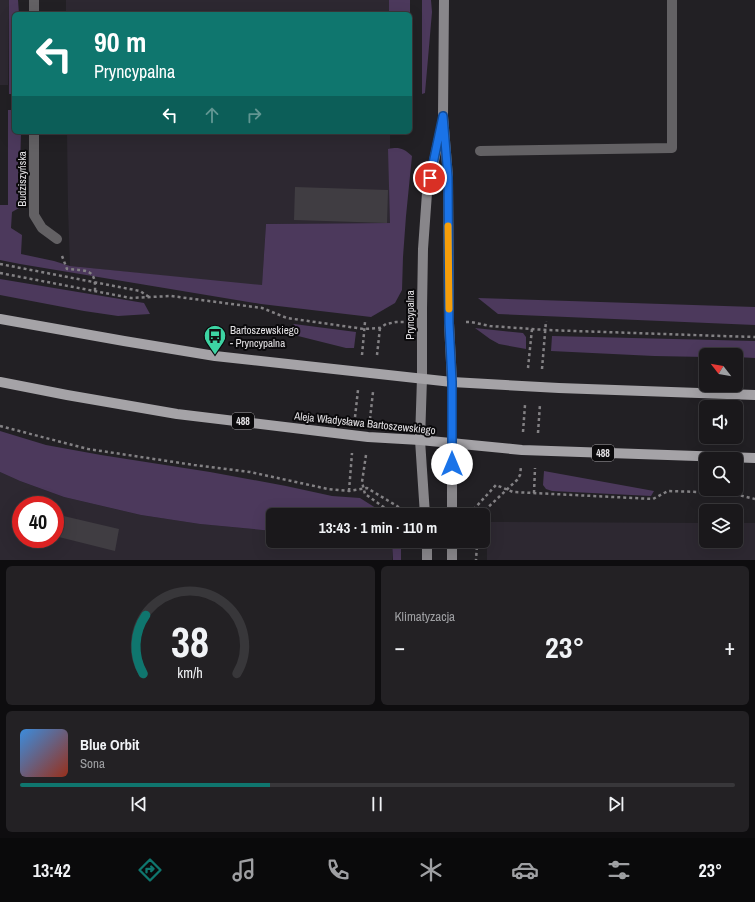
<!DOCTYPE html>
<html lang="pl">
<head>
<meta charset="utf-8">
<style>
  :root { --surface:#1a181b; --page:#232124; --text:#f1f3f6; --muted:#9fa0a3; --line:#38373a; --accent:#0f766e }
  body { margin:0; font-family:"Archivo Narrow",sans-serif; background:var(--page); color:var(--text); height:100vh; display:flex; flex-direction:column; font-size:15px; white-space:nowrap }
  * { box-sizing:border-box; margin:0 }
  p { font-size:13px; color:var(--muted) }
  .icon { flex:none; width:22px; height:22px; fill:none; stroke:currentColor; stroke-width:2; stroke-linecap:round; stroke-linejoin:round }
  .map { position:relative; height:560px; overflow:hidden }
  .details { display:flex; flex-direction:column; gap:6px; padding:6px; background:#0e0d0f; flex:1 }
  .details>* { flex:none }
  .top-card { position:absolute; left:12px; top:12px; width:400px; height:122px; border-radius:6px; box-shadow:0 4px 16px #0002,0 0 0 1px var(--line); background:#0f766e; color:#fff; overflow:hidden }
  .needle { width:26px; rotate:301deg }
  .fabs { position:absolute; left:699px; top:348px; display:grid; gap:8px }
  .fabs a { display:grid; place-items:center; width:44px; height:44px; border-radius:6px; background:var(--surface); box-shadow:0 4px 16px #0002,0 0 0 1px var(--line); font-size:20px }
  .speed { position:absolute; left:12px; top:496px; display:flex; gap:8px; font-size:20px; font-weight:700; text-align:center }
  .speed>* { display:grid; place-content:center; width:52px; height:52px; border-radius:50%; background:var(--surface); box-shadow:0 4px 16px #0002,0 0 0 1px var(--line); line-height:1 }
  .speed .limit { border:6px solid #d22; background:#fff; color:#111 }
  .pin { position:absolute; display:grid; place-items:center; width:34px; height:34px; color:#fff; margin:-17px; border:2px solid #fff; border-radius:50%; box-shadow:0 1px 4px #0007 }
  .me { position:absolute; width:44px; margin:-22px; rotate:0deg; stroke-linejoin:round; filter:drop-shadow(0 0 3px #0008) }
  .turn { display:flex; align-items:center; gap:14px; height:84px; padding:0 16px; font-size:18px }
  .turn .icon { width:52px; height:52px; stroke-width:2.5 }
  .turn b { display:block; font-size:28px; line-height:34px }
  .lanes { display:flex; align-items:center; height:38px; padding:0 16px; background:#0003; justify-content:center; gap:20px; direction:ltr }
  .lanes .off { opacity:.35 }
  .big { font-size:30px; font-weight:700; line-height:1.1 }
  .details .card { flex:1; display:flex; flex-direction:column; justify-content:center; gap:6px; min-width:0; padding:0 14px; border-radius:6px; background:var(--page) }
  .details .dial { align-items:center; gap:0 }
  .dial svg { height:104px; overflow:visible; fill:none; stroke:var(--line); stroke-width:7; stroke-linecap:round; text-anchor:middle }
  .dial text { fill:var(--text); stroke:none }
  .song { display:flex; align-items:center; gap:12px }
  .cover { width:48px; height:48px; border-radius:6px; background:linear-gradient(135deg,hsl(210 70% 55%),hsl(10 70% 35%)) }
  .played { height:4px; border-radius:2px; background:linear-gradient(90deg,var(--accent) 35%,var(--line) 35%) }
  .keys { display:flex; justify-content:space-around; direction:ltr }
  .heat { display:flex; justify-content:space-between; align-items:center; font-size:22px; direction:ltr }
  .details .tiles { flex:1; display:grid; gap:6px; grid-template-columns:1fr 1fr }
  .card:last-child { grid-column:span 2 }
  .trip { position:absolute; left:266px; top:508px; width:224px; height:40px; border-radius:6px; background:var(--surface); box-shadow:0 4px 16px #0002,0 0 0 1px var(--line); font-weight:700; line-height:40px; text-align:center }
  .tab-bar { display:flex; height:64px; justify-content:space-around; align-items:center; background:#0a0a0b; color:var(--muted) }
  .tab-bar .icon { width:28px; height:28px }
  .tab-bar .active { color:var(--accent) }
  .tab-bar b { font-size:18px; color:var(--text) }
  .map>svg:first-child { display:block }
  .built { fill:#2d2831; fill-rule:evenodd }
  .green { fill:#4c395c }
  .building { fill:#403d42 }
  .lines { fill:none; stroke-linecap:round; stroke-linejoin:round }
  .path { stroke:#838184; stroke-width:2.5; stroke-dasharray:3 3; stroke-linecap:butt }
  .lane { stroke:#636164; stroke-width:10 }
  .street { stroke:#636164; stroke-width:10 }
  .secondary { stroke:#88868a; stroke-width:10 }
  .primary { stroke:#a5a3a7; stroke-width:10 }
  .route-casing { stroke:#114b97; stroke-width:10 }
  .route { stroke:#1a73e8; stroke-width:7 }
  .slow { stroke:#f59e0b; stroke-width:7 }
  .labels { text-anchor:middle; stroke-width:4; stroke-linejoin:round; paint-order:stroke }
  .shield { fill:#0b0a0c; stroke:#a2a0a3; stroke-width:1 }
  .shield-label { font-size:10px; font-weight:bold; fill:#e3e1e4 }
  .street-label { font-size:11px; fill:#e3e1e4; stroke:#0b0a0c }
  .poi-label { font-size:11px; fill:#e3e1e4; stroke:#0b0a0c; text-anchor:start }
</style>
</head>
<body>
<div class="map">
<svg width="755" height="560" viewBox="0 0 755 560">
  <rect width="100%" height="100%" fill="#222024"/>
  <path class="built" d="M 0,0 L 9,0 L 8,85 L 0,85 Z
    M 66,0 L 389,0 L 389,14 L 66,14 Z
    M 67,132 L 390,132 L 390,223 L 266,224 L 262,286 L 70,266 L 68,208 Z
    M 0,472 L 20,481 L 64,497 L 141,515 L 200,524 L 273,531 L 273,541 L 380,541 L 392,542 L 392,560 L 0,560 ZM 21,505 L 55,505 L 55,539 L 21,539 Z
    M 487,522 L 706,523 L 706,541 L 736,541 L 736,523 L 755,523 L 755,560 L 487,560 Z"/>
  <path class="green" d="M 9,0 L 18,0 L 19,14 L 14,14 L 14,94 L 9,94 Z
    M 389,0 L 410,0 L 410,14 L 389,14 Z
    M 422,0 L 431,0 L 432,12 L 425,93 L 422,94 Z
    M 8,110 L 14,110 L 14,132 L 21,132 L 19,208 L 12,212 L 11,228 L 22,235 L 21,254 L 54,261 L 70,266 L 262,285 L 266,224 L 390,223 L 388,149 C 399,147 403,148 412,156 L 406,216 L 403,257 L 402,290 L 395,303 L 371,317 L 261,304 L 20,264 L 0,260 L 0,205 L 8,205 Z
    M 0,279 L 144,303 L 150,314 L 118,316 L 84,311 L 0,295 Z
    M 478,298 L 755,307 L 755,325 L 498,314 Z
    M 294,324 L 356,332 L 354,348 L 346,348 L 286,333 Z
    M 475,328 L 523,333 L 526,337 L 526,349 L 499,344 L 490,339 Z
    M 552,336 L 755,341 L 755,358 L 736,357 L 736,355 L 706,355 L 706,357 L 654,356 L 551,351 Z
    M 0,431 L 46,445 L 101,455 L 210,472 L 286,486 L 332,496 L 360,498 L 387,515 L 273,515 L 273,531 L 200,524 L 141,515 L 64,497 L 20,481 L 0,472 Z
    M 544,471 L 654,491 L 651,496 L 552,491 L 546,489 L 543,485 Z
    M 380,541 L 401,541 L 401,560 L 393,560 L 392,542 Z"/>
  <path class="building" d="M 295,187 L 388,190 L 387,223 L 294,220 Z
    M 55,514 L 119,529 L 115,551 L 55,536 Z"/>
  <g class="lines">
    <path class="path" d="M 62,256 L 67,269 C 87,271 96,268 95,291
      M 0,264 L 140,291 L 149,297
      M 0,273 L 131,298 L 171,296 L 262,308 L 287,318 L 364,329 L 380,328 L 386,324 L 396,322 L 405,322
      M 466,322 L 471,322 L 490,326 L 546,330 L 722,336 L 755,337
      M 362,355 L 365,322
      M 377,355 L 380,328
      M 528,368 L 532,329
      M 542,369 L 546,321
      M 355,417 L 358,390
      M 370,419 L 373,392
      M 0,426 L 88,449 L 194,465 L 250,472 L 328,489 L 349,491 L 367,488 L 397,506 L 406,514
      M 523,432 L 525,405
      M 538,433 L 540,404
      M 366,455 L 362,482 L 365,494 L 395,515
      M 349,491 L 352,453
      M 534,493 L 535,468
      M 471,515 L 474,509 L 496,485 L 513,492 L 653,499 L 668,491 L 730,493 L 755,499
      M 481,515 L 483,512 L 517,480 L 520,475 L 521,467
      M 476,541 L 477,544 L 476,560"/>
    <path class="lane" d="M 480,151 L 672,148 L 672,0"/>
    <path class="street" d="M 34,14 L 34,0
      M 34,132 L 34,215 L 42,228 L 57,239"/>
    <path class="secondary" d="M 444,0 L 443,116 L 448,177 L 449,323 L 452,382 L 452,515
      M 425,515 L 420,440 L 422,378 L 422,309 L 423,249 L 427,193 L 441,129
      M 427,541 L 427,560
      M 452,541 L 452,560"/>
    <path class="primary" d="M 0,319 L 124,341 L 215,356 L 452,382 L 559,388 L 755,395
      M 0,382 L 67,395 L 177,414 L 368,437 L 420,440 L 522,450 L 755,458"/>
  </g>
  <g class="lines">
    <g class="route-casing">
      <path id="route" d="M 430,178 L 443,116 L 448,177 L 449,323 L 452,382 L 452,464"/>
    </g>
    <use href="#route" class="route"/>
    <path class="slow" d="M 448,226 L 449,309"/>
  </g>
  <defs>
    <g id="bus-pin" transform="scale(1.15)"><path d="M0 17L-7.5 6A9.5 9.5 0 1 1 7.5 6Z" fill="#3dd4a3" stroke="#0b0a0c"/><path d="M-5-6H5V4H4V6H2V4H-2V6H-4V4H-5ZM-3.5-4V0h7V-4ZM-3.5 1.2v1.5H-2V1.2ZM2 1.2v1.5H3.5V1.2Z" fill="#111"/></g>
  </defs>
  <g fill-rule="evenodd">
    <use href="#bus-pin" x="215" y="336"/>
  </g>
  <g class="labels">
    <g class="shield">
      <rect x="232" y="413" width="22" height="16" rx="3"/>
      <rect x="592" y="445" width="22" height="16" rx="3"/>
    </g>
    <g class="shield-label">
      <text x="243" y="425">488</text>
      <text x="603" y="457">488</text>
    </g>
    <g class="street-label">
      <text transform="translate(22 179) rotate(-90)" y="4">Budziszyńska</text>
      <text transform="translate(410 315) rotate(-90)" y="4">Pryncypalna</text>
      <text transform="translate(365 423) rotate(6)" y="4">Aleja Władysława Bartoszewskiego</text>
    </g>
    <g class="poi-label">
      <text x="230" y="334">Bartoszewskiego<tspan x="230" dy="13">- Pryncypalna</tspan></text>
    </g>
  </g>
</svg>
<div class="fabs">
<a><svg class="needle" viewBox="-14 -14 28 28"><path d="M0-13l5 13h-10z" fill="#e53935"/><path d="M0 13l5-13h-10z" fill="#9fa0a3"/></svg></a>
<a><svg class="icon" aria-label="sound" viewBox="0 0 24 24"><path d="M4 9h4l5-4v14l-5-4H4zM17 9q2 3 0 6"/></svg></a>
<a><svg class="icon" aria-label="search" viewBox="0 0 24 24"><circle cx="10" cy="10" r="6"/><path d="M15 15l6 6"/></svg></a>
<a><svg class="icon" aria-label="layers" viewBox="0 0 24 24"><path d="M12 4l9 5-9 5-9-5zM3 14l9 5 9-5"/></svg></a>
</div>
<div class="speed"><div class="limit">40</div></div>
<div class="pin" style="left:430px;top:178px;background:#d93025"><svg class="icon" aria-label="arrive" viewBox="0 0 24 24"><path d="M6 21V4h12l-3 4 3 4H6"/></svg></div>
<svg class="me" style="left:452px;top:464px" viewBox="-20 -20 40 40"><circle r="19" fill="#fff"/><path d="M0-13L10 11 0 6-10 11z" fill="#1a73e8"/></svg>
<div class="trip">13:43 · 1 min · 110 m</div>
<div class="top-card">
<div class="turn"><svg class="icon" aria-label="left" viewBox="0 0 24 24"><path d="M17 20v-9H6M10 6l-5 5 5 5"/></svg><div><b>90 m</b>Pryncypalna</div></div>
<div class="lanes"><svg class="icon" aria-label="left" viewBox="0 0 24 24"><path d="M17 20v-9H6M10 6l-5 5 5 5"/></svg><svg class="icon off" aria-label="ahead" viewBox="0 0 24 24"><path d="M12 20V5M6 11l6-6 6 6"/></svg><svg class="icon off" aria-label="right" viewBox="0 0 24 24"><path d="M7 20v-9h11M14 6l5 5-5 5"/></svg></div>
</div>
</div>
<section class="details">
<div class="tiles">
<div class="card dial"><svg viewBox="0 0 100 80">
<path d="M14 69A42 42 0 1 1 86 69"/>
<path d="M14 69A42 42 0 0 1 16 24" stroke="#0f766e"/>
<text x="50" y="56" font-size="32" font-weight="700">38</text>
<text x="50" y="72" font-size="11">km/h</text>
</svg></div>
<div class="card"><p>Klimatyzacja</p>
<div class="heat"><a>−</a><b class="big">23°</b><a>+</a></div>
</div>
<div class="card">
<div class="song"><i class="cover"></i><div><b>Blue Orbit</b><p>Sona</p></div></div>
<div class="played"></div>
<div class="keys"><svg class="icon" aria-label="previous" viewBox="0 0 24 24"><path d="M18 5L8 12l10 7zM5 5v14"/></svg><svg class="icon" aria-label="pause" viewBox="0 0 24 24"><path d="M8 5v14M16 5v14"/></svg><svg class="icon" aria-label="next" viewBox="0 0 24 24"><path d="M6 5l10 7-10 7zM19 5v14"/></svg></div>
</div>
</div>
</section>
<nav class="tab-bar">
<b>13:42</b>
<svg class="icon active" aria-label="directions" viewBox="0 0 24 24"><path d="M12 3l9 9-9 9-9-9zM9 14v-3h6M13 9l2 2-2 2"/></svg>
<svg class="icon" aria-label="music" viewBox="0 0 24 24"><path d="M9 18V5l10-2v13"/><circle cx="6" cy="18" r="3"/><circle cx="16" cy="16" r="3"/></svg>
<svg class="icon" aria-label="phone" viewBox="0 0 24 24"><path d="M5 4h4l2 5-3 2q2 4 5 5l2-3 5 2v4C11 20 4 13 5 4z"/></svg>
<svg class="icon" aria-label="climate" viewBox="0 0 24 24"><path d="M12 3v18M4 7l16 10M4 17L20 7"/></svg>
<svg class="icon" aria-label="car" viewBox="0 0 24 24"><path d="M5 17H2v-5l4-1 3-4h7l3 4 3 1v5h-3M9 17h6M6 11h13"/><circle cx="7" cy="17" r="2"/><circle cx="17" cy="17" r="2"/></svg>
<svg class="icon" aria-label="filters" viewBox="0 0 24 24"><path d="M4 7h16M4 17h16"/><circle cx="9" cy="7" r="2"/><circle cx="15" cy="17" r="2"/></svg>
<b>23°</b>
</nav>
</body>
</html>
